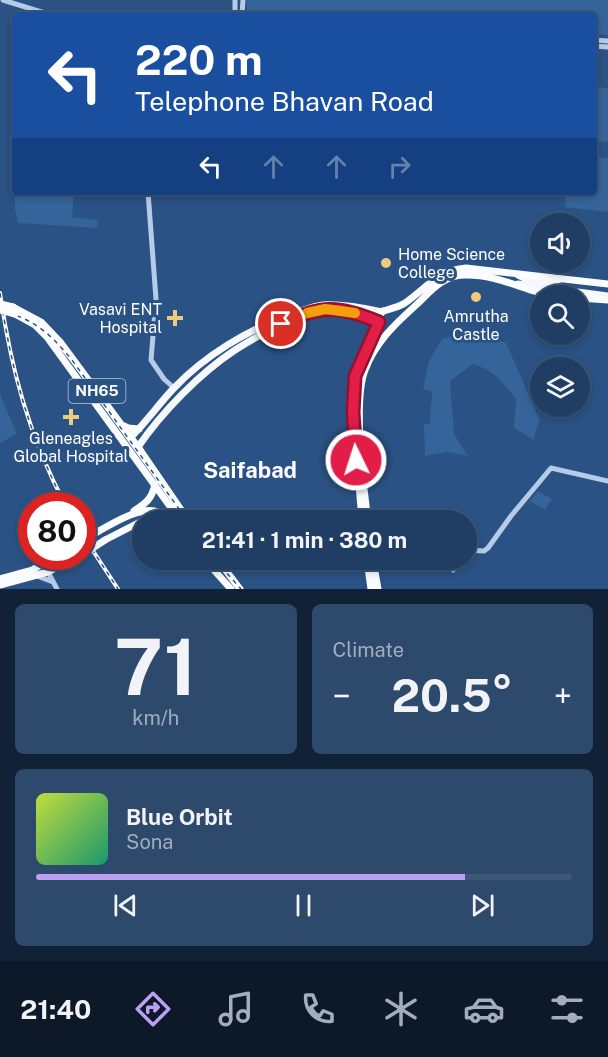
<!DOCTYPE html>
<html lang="en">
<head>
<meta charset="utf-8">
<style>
  :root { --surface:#203e63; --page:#2d496c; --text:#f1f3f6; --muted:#a2aebe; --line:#3d5778; --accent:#bca0f2 }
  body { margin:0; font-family:"Public Sans",sans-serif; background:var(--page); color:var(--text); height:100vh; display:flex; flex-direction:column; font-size:22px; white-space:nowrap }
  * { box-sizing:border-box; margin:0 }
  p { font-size:20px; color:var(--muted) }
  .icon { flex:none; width:33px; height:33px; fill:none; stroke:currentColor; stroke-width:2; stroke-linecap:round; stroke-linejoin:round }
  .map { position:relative; height:589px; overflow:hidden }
  .drawer { display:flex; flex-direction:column; gap:15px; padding:15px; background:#122236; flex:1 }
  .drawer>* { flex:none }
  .banner { position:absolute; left:12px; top:12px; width:585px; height:183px; border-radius:6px; box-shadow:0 3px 9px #0003,0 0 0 2px var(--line); background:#1a4fa0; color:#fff; overflow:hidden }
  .controls { position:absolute; left:530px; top:213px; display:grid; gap:12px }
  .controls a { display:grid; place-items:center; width:60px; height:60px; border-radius:50%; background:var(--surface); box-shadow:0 3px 9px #0003,0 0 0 2px var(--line); font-size:30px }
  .speed { position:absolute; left:18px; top:492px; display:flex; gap:12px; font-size:30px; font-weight:700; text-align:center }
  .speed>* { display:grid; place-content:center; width:78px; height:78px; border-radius:50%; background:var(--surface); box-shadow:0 3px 9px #0003,0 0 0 2px var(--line); line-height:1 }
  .speed .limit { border:9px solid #d22; background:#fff; color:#111 }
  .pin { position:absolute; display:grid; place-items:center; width:51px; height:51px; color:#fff; margin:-26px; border:3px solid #fff; border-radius:50%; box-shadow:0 2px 6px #0007 }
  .me { position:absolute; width:66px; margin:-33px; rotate:356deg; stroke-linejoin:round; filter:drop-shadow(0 0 4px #0008) }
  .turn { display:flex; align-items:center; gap:21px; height:126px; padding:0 24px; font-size:27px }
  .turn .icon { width:78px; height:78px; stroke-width:2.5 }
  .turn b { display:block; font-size:42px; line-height:51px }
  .lanes { display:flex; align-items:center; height:57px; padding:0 24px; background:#0003; justify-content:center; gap:30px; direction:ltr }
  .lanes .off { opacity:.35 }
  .big { font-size:45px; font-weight:700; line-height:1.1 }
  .drawer .widget { flex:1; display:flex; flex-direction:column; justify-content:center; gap:9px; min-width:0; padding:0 21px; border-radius:9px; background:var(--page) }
  .drawer .dial { align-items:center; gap:0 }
  .dial b { font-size:78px; line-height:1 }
  .song { display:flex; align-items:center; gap:18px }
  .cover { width:72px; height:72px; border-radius:9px; background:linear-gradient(135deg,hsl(70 70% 55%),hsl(160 70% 35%)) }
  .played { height:6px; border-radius:3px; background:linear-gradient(90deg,var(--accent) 80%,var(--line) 80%) }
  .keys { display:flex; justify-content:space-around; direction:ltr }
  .heat { display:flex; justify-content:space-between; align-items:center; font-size:33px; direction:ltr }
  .drawer .tiles { flex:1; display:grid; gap:15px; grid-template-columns:1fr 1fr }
  .widget:last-child { grid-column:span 2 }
  .trip { position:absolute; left:132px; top:510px; width:345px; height:60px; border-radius:30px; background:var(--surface); box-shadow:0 3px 9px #0003,0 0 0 2px var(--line); font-weight:700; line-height:60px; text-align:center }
  .tabs { display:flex; height:96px; justify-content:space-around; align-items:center; background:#0d1928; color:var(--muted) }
  .tabs .icon { width:42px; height:42px }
  .tabs .current { color:var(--accent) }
  .tabs b { font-size:27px; color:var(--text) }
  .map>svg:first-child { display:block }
  .green { fill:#35649b }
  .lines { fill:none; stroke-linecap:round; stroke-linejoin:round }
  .tertiary { stroke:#b4cce7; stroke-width:5 }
  .primary { stroke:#f5f9fe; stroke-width:7 }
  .trunk { stroke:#fafcfe; stroke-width:7 }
  .rail-casing { stroke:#fff; stroke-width:4 }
  .rail { stroke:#2a5284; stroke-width:1.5; stroke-dasharray:4.5; stroke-linecap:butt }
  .trunk-bridge { stroke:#fafcfe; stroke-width:7 }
  .route-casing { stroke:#92132f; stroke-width:15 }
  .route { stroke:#e11d48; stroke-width:10 }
  .slow { stroke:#f59e0b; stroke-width:10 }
  .poi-dot { fill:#edcb7c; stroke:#2a5284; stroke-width:2 }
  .labels { text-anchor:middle; stroke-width:6; stroke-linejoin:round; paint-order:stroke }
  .shield { fill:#2a5284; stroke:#bfcbda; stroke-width:1.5 }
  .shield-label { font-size:15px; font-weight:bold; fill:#fff }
  .poi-label { font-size:16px; fill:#fff; stroke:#2a5284 }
  .district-label { font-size:22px; font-weight:bold; fill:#fff; stroke:#2a5284 }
</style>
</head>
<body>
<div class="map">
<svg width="608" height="589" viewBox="0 0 608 589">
  <rect width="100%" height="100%" fill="#2a5284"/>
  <path class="green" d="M 247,0 L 608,0 L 608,35 L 594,34 L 594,15 L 247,15 Z
    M 594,87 L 608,88 L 608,142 L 594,141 Z
    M 594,157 L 608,158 L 608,212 L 565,207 L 566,192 L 594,192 Z
    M 15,185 L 15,192 L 74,192 L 72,217 L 98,220 L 97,228 L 18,223 L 15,209 Z
    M 472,330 L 506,343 L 540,421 L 536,430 L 534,440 L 514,428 L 516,399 C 502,382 495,371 473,364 L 450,381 L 454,434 L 468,456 L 447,452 L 425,456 L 424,424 L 430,424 L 432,392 L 423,389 L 429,361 L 442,339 Z
    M 0,394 L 17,434 L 0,443 Z
    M 538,491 L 552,499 L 545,510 L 530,501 Z"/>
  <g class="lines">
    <path class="tertiary" d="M 3,0 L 51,15
      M 235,15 L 235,0
      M 242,15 L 243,0
      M 594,40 L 608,41
      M 594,46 L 608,47
      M 148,192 L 156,299 L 151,360 L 164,379 L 174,388
      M 466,550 L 484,551 L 488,548 L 511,516 L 551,468 L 608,481
      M 433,560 L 444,561 L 453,570 L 457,560
      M 48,572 L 57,589
      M 37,576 L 53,582"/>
    <path class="primary" d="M 518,275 L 531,281 L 558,285
      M 518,284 L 608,296
      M 348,311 L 379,322
      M 131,437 C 146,422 159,404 173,389 C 205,355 249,329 292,314 C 302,311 313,306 323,305 C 342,304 364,308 382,312
      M 138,447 C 162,412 200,373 235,350 C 255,337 275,327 296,317"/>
    <path class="trunk" d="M 579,298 L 608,300
      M 13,307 L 41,322 L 61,343 L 138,447 L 188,520
      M 383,311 C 390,309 399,307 405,303 C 426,288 439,270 466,268 L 608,284
      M 15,314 L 35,325 L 47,337 L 180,520
      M 124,426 L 128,428 L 139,429
      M 134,511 C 146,503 152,499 155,484
      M 143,520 L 153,517 L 166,520
      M 362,520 L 353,413 L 355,377 L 372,341 L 379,316 L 383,311
      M 368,520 C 363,487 353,400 365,370 C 375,343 394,325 415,306 C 429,293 443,275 464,275 C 489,274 512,284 534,291 C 543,294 553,294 562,296
      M 99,531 C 113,523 143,505 158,512 C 162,514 166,518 170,520
      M 105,540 L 142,521
      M 205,560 L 231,589
      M 218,560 L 240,589
      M 367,560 L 371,589
      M 373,560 L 378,589
      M 0,579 L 32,570 L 57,556
      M 0,585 L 48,572 L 79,556"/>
    <g class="rail-casing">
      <path id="rail" d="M 0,293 C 11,369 29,437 66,506
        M 0,309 C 36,322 47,330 72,360 L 187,520
        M 82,534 L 118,589
        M 215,560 L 241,589"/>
    </g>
    <use href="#rail" class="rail"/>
    <path class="trunk-bridge" d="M 0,304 L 13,307
      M 0,310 L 15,314
      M 82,541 L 99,531
      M 82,555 L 105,540"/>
  </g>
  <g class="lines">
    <g class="route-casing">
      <path id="route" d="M 281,324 C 321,305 338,305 379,322 L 355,376 L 353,412 L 356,460"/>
    </g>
    <use href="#route" class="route"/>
    <path class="slow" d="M 307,313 L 325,309 L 355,313"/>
  </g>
  <g class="poi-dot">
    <circle cx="386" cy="263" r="6"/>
    <circle cx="476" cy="297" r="6"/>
    <path d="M172 309h6v6h6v6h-6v6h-6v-6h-6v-6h6z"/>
    <path d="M68 408h6v6h6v6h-6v6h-6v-6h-6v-6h6z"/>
  </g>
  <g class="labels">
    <rect class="shield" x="68.5" y="379" width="57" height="24" rx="4.5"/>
    <g class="shield-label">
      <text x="97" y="396">NH65</text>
    </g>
    <g class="poi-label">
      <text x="398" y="260" text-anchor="start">Home Science<tspan x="398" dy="18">College</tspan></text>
      <text x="162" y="315" text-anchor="end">Vasavi ENT<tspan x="162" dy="18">Hospital</tspan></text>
      <text x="476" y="322">Amrutha<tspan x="476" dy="18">Castle</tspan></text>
      <text x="71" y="444">Gleneagles<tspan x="71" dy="18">Global Hospital</tspan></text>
    </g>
    <g class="district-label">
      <text x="250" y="478">Saifabad</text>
    </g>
  </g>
</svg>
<div class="controls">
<a><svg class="icon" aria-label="sound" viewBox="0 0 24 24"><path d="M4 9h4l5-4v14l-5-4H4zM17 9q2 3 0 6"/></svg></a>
<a><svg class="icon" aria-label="search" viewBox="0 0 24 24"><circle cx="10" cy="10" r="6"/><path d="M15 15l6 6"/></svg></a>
<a><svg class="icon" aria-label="layers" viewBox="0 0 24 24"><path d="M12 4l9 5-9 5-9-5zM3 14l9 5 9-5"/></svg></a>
</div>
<div class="speed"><div class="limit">80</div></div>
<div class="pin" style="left:281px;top:324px;background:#d93025"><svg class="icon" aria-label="arrive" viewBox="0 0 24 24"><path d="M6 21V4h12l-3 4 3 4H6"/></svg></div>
<svg class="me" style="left:356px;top:460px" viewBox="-20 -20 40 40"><circle r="17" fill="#e11d48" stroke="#fff" stroke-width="3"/><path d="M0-11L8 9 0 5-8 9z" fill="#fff"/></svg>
<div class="trip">21:41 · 1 min · 380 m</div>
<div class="banner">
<div class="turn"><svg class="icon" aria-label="left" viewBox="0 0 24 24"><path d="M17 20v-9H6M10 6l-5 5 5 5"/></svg><div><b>220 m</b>Telephone Bhavan Road</div></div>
<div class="lanes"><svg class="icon" aria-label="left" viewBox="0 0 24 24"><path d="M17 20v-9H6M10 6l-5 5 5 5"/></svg><svg class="icon off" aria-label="ahead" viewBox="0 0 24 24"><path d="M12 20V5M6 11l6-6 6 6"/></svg><svg class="icon off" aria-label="ahead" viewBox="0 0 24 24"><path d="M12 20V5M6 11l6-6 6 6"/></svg><svg class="icon off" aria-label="right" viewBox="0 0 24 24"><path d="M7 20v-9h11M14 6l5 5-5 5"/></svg></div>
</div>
</div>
<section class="drawer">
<div class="tiles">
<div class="widget dial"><b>71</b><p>km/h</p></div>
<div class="widget"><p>Climate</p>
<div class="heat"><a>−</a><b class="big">20.5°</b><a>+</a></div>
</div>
<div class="widget">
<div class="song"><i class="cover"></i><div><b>Blue Orbit</b><p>Sona</p></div></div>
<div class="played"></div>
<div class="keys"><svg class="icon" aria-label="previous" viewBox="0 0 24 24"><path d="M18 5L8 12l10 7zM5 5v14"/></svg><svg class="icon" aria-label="pause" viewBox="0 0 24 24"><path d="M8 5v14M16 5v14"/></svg><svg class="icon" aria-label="next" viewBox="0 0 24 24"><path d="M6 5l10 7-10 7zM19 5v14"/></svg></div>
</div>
</div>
</section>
<nav class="tabs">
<b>21:40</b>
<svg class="icon current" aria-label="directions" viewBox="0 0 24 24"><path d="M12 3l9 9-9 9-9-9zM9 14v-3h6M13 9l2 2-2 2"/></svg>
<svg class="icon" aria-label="music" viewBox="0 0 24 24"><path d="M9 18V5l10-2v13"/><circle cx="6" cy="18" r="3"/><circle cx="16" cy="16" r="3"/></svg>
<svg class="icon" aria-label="phone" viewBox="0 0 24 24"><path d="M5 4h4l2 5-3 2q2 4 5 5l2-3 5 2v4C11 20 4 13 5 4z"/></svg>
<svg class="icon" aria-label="climate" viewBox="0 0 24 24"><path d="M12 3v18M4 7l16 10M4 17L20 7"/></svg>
<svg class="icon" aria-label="car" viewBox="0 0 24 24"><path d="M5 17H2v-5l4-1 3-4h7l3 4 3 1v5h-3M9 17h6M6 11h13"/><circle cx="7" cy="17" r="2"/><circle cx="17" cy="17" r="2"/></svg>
<svg class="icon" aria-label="filters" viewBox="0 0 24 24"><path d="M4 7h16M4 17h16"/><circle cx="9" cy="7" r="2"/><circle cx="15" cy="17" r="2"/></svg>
</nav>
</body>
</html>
